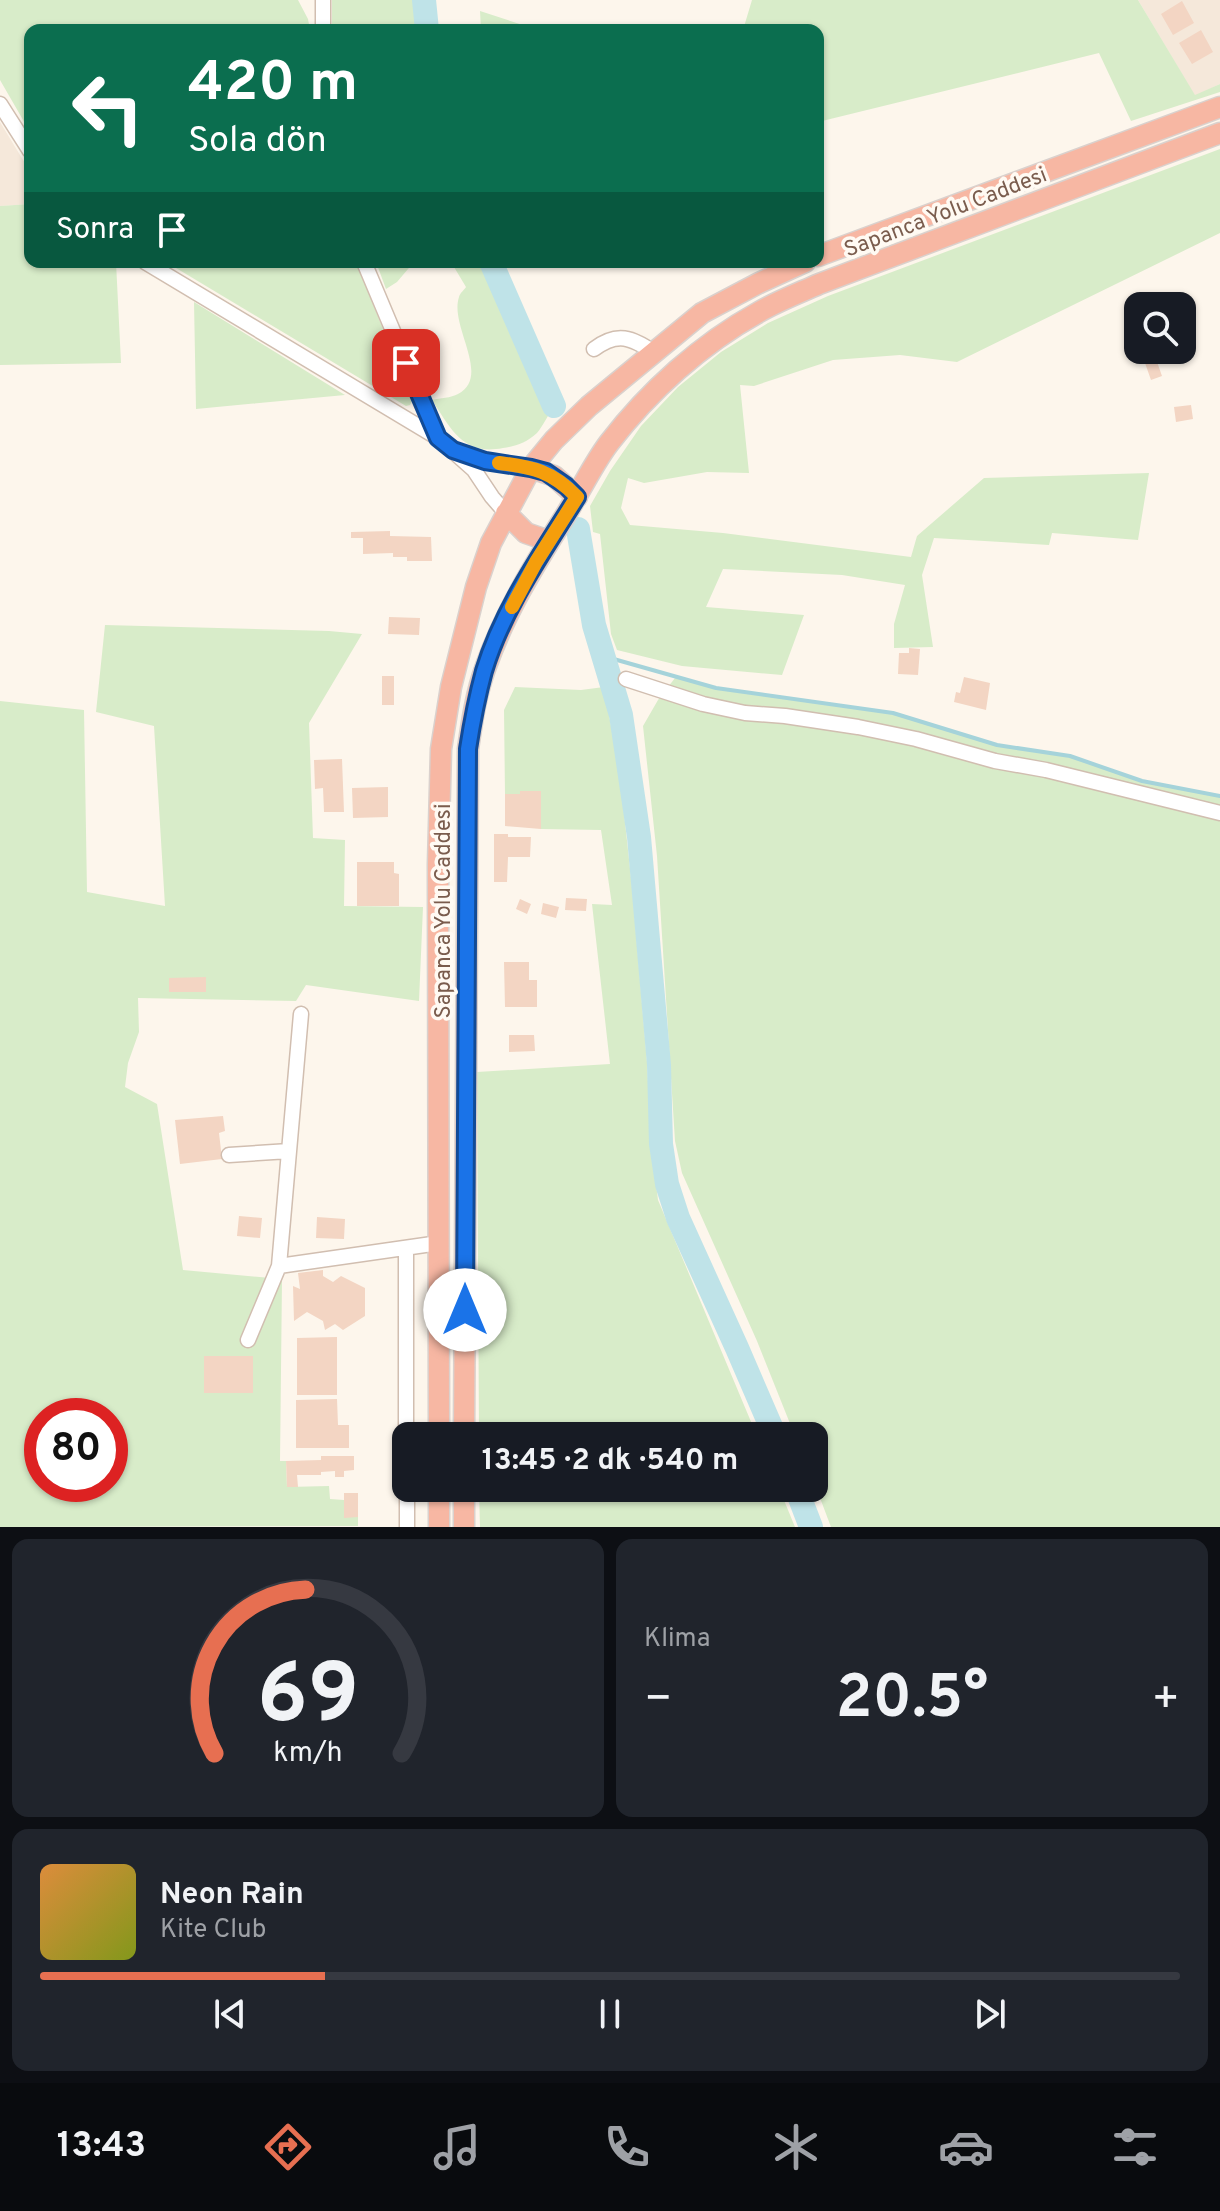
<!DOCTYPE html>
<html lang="tr">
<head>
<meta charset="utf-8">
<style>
  :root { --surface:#171b24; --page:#20242c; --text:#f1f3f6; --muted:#9ea1a6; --line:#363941; --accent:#e76f51 }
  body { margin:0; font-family:Overpass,sans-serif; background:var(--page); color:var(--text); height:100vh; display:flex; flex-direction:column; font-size:30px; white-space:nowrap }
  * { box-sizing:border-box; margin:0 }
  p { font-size:26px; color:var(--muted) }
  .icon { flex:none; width:44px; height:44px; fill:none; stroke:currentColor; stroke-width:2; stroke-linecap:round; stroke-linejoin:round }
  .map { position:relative; height:1527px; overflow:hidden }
  .drawer { display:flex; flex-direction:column; gap:12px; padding:12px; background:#0d0f14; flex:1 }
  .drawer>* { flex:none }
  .top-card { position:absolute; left:24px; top:24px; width:800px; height:244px; border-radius:16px; box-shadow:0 2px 6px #0004; background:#0b6e4f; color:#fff; overflow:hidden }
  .buttons { position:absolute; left:1124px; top:292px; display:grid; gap:16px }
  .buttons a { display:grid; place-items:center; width:72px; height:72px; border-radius:16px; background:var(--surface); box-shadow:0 2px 6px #0004; font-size:40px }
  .speed { position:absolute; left:24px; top:1398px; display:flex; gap:16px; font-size:40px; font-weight:700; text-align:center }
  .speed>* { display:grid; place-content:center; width:104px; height:104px; border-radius:50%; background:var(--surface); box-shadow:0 2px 6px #0004; line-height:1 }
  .speed .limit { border:12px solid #d22; background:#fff; color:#111 }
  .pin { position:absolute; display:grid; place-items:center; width:68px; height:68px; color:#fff; margin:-34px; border-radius:16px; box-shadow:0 4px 12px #0006 }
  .me { position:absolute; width:88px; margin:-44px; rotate:0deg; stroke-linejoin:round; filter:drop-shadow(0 0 6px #0008) }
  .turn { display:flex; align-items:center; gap:28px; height:168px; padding:0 32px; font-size:36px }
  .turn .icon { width:104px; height:104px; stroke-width:2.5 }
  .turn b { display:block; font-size:56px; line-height:68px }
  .then { display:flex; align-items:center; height:76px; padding:0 32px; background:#0003; gap:16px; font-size:30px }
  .big { font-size:60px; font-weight:700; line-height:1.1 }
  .drawer .tile { flex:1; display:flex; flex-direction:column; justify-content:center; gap:12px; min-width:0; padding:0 28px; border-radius:16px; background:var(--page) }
  .drawer .dial { align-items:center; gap:0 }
  .dial svg { height:208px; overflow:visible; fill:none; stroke:var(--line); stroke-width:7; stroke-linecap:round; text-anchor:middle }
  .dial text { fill:var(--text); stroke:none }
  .song { display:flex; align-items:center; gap:24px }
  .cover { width:96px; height:96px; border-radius:12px; background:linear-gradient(135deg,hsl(30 70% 55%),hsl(70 70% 35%)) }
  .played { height:8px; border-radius:4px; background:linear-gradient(90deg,var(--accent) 25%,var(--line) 25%) }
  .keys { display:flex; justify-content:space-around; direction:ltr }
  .heat { display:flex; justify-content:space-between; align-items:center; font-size:44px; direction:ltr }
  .drawer .tiles { flex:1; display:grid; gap:12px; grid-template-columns:1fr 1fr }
  .tile:last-child { grid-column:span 2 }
  .trip { position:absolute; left:392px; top:1422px; width:436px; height:80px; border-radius:16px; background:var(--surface); box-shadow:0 2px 6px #0004; font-weight:700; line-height:80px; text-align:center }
  .menu { display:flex; height:128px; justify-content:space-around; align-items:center; background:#090b0e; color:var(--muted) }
  .menu .icon { width:56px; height:56px }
  .menu .selected { color:var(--accent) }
  .menu b { font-size:36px; color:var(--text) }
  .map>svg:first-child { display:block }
  .residential { fill:#f5e8da }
  .green { fill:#d8ecc9; fill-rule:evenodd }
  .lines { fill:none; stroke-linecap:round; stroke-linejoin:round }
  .stream { stroke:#a5d3da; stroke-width:4 }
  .river { stroke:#bfe3e8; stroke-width:24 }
  .building { fill:#f3d5c3 }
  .minor-casing { stroke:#d1beb0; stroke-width:17 }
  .highway-casing { stroke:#dad1cd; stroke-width:23 }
  .minor { stroke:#fff; stroke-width:14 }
  .highway { stroke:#f7b7a3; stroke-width:20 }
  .route-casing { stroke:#114b97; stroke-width:20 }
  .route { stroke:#1a73e8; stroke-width:14 }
  .slow { stroke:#f59e0b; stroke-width:14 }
  .labels { text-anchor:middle; stroke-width:7; stroke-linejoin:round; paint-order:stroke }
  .street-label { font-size:22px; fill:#7a5c4d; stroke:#fffaf3 }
</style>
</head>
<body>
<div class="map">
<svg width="1220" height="1527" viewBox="0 0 1220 1527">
  <rect width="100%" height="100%" fill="#fdf6ec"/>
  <path class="residential" d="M 1138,0 L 1220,0 L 1220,84 L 1195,96 Z
    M 0,122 L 23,160 L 30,168 L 30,204 L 0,206 Z"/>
  <path class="green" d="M 0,0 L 298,0 L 308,19 L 310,30 L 30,30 L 30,132 L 0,80 Z
    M 332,0 L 424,0 L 427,30 L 332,30 Z
    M 752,0 L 1138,0 L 1195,95 L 1220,84 L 1220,92 L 1131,121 L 1099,53 L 818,122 L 818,30 L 743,30 Z
    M 480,11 L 538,30 L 481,30 Z
    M 1220,149 L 1220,233 L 957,362 L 900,355 L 833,360 L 754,386 L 740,385 L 749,473 L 707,472 L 644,483 L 628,478 L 621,508 L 630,525 L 723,533 L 911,557 L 917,536 L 984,478 L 1149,473 L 1138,540 L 1052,533 L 1049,545 L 934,538 L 922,575 L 933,647 L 894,648 L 894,624 L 905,585 L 842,575 L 723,569 L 706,607 L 804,615 L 782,675 L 682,666 L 617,650 L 611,634 L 600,534 L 593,532 L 590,506 L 610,471 L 641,426 L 678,387 L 721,352 L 768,323 L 828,296 Z
    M 30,204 L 30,262 L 116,262 L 121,363 L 0,365 L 0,206 Z
    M 166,262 L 356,262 L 412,401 L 410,405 L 406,406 Z
    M 376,262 L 414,262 L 397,282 L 386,289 Z
    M 451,262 L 491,262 L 554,406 C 548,415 543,426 537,433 C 526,443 517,446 503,448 C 463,456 451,429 432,400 C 440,398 451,398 458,394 C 492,376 449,326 459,297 C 460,293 464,290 466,287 Z
    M 194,302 L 345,395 L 196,409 Z
    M 105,625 L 329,631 L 362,634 L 309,723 L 313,838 L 345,840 L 344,906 L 423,907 L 419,1001 L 306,985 L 296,1001 L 138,998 L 139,1032 L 128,1063 L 125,1087 L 157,1104 L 183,1270 L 282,1279 L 280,1461 L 286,1461 L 287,1487 L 329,1486 L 330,1499 L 344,1500 L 344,1517 L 358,1517 L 358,1526 L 0,1527 L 0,701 L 84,710 L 87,892 L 165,906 L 154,726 L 96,712 ZM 42,1416 L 110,1416 L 110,1484 L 42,1484 Z
    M 675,678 L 749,694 L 808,700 L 893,713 L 997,745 L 1070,756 L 1142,781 L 1220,796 L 1220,1527 L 831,1527 L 814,1482 L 814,1436 L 795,1436 L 757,1341 L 682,1173 L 675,1141 L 657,856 L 643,726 L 658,700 Z
    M 515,687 L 581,690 L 604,687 L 620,776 L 632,887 L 647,1062 L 651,1142 L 658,1200 L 757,1436 L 479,1436 L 477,1072 L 610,1064 L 592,904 L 612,905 L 601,830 L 541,829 L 541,791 L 521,791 L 520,794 L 505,794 L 504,710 Z
    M 479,1488 L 779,1488 L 795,1527 L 480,1527 Z"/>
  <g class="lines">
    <path class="stream" d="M 603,656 L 716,688 L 893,713 L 997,745 L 1070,756 L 1142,781 L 1220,796"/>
    <path class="river" d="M 424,0 L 427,30
      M 491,262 L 554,406
      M 578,529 L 594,625 L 621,715 L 639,837 L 659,1065 L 661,1144 L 667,1184 L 678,1218 L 737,1348 L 775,1436
      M 796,1488 L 811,1527"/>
  </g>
  <path class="building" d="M 1182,1 L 1194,23 L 1173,35 L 1161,14 Z
    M 1201,30 L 1213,52 L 1192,64 L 1179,43 Z
    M 556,262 L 587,262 L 587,265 L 557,268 Z
    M 1156,359 L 1162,376 L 1151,380 L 1145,363 Z
    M 1191,405 L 1193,419 L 1176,422 L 1174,407 Z
    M 390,531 L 390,536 L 431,537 L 432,561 L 407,561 L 407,557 L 393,557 L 393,553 L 363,554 L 363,538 L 351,538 L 351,532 Z
    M 389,617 L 420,618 L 419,635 L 388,634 Z
    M 909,648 L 920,649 L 918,675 L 898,674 L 899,653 L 909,653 Z
    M 382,676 L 394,676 L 394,705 L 382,705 Z
    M 964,677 L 990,683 L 986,710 L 954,702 L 956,692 L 960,693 Z
    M 342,759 L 344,812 L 324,812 L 323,788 L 315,789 L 314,760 Z
    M 388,787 L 388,817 L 353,818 L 352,788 Z
    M 520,791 L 541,791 L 541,829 L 505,826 L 505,794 L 520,794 Z
    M 494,834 L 508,834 L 508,837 L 531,837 L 530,857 L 508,857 L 507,882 L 494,882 Z
    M 357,862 L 394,862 L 394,873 L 399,874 L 399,906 L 357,906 Z
    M 566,898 L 587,899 L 586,911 L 565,910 Z
    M 520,899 L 531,904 L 527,914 L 516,909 Z
    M 543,903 L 559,907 L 556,918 L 541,914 Z
    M 504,962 L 529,962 L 529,980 L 537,980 L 537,1007 L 505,1007 Z
    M 206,977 L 206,992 L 169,992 L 169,978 Z
    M 509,1035 L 534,1035 L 535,1051 L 509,1052 Z
    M 223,1116 L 225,1131 L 219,1133 L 222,1159 L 180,1164 L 175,1120 Z
    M 239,1216 L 262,1218 L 260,1238 L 237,1236 Z
    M 317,1217 L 345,1219 L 344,1239 L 316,1238 Z
    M 323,1270 L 323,1276 L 333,1282 L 341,1276 L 365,1288 L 365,1316 L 343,1330 L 335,1324 L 325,1330 L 323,1321 L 307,1312 L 294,1321 L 293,1286 L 300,1289 L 298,1273 Z
    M 337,1337 L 337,1395 L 297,1395 L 297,1338 Z
    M 204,1356 L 253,1356 L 253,1393 L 204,1393 Z
    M 337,1399 L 338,1425 L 349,1425 L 349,1448 L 296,1448 L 296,1400 Z
    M 321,1456 L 354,1456 L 354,1470 L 344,1471 L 344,1477 L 335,1477 L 335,1471 L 321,1472 L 321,1475 L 297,1475 L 298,1487 L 287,1487 L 286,1461 L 321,1460 Z
    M 344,1493 L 358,1493 L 358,1517 L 344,1518 Z"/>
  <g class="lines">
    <g class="minor-casing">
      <path id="minor" d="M 323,0 L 323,30
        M 0,104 L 30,151
        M 145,262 L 438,438 L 474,470 L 492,497 L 506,513
        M 364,262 L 438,438
        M 594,349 C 618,331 631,338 654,352
        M 457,451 L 485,461 L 531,468
        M 626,679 L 703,704 L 745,713 L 785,716 L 858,727 L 916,739 L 995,761 L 1046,770 L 1220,813
        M 301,1014 L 279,1266 L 439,1243
        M 229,1155 L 289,1151
        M 406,1248 L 406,1436
        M 248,1340 L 279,1266
        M 407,1488 L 407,1527"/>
    </g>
    <g class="highway-casing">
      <path id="highway" d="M 818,256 L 1220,107
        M 531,468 L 554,476 L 577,497
        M 506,513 L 526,533 L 549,541
        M 439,1436 L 438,864 L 441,749 L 451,687 L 476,587 L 491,543 L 531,468 L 554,440 L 589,406 L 702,313 L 759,283 L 805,262
        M 464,1436 L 468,749 C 472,721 476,693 486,666 C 504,615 533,567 562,521 C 578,496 591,467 609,443 C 649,391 701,344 759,312 C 778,301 799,293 819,284 L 1220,133
        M 439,1527 L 439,1488
        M 464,1527 L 464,1488"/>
    </g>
    <use href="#minor" class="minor"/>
    <use href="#highway" class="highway"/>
  </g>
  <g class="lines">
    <g class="route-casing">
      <path id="route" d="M 406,363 L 438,438 L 453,450 L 485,461 L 531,468 L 546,472 L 566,486 L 577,497 C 543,552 503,608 484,671 C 477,697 472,723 468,749 L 465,1310"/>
    </g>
    <use href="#route" class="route"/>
    <path class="slow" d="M 499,463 C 533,467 552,471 577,497 L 536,562 L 512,607"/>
  </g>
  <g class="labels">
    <g class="street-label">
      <text transform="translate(945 211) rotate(-21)" y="8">Sapanca Yolu Caddesi</text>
      <text transform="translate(442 911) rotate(-90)" y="8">Sapanca Yolu Caddesi</text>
    </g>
  </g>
</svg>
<div class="buttons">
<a><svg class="icon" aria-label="search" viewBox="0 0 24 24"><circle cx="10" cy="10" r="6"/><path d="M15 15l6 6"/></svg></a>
</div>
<div class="speed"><div class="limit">80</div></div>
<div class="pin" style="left:406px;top:363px;background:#d93025"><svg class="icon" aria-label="arrive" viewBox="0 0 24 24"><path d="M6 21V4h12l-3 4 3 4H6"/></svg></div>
<svg class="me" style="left:465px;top:1310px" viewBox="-20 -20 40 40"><circle r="19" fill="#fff"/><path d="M0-13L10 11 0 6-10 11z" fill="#1a73e8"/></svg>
<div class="trip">13:45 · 2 dk · 540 m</div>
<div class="top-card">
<div class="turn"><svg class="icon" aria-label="left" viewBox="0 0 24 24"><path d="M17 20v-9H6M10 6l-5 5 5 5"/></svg><div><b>420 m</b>Sola dön</div></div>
<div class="then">Sonra<svg class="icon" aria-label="arrive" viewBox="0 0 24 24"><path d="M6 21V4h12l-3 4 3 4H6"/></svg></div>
</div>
</div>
<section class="drawer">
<div class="tiles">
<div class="tile dial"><svg viewBox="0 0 100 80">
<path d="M14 69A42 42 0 1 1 86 69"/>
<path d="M14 69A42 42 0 0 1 49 6" stroke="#e76f51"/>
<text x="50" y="56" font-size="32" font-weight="700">69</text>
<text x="50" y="72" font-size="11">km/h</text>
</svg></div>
<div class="tile"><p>Klima</p>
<div class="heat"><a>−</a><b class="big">20.5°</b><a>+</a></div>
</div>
<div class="tile">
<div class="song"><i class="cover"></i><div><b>Neon Rain</b><p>Kite Club</p></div></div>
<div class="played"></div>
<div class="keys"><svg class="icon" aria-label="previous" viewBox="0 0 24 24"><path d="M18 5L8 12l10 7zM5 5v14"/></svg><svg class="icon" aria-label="pause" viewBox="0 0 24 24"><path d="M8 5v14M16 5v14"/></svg><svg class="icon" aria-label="next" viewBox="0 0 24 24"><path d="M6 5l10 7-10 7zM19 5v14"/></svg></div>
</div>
</div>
</section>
<nav class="menu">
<b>13:43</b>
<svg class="icon selected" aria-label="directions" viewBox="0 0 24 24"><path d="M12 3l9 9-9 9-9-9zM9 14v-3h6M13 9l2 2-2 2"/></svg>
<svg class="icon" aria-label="music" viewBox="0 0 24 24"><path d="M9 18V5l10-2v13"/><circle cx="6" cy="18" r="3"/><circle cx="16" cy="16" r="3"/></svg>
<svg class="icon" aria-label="phone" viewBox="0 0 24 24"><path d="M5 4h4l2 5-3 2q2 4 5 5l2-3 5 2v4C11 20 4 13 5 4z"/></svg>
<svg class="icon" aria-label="climate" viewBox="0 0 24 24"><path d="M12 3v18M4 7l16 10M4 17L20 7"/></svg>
<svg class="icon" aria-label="car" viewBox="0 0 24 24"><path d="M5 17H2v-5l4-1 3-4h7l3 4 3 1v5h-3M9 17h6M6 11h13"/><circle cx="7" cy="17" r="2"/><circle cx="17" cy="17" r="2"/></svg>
<svg class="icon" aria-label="filters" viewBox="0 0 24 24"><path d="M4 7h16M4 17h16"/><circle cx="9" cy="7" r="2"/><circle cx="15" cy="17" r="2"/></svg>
</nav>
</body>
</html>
